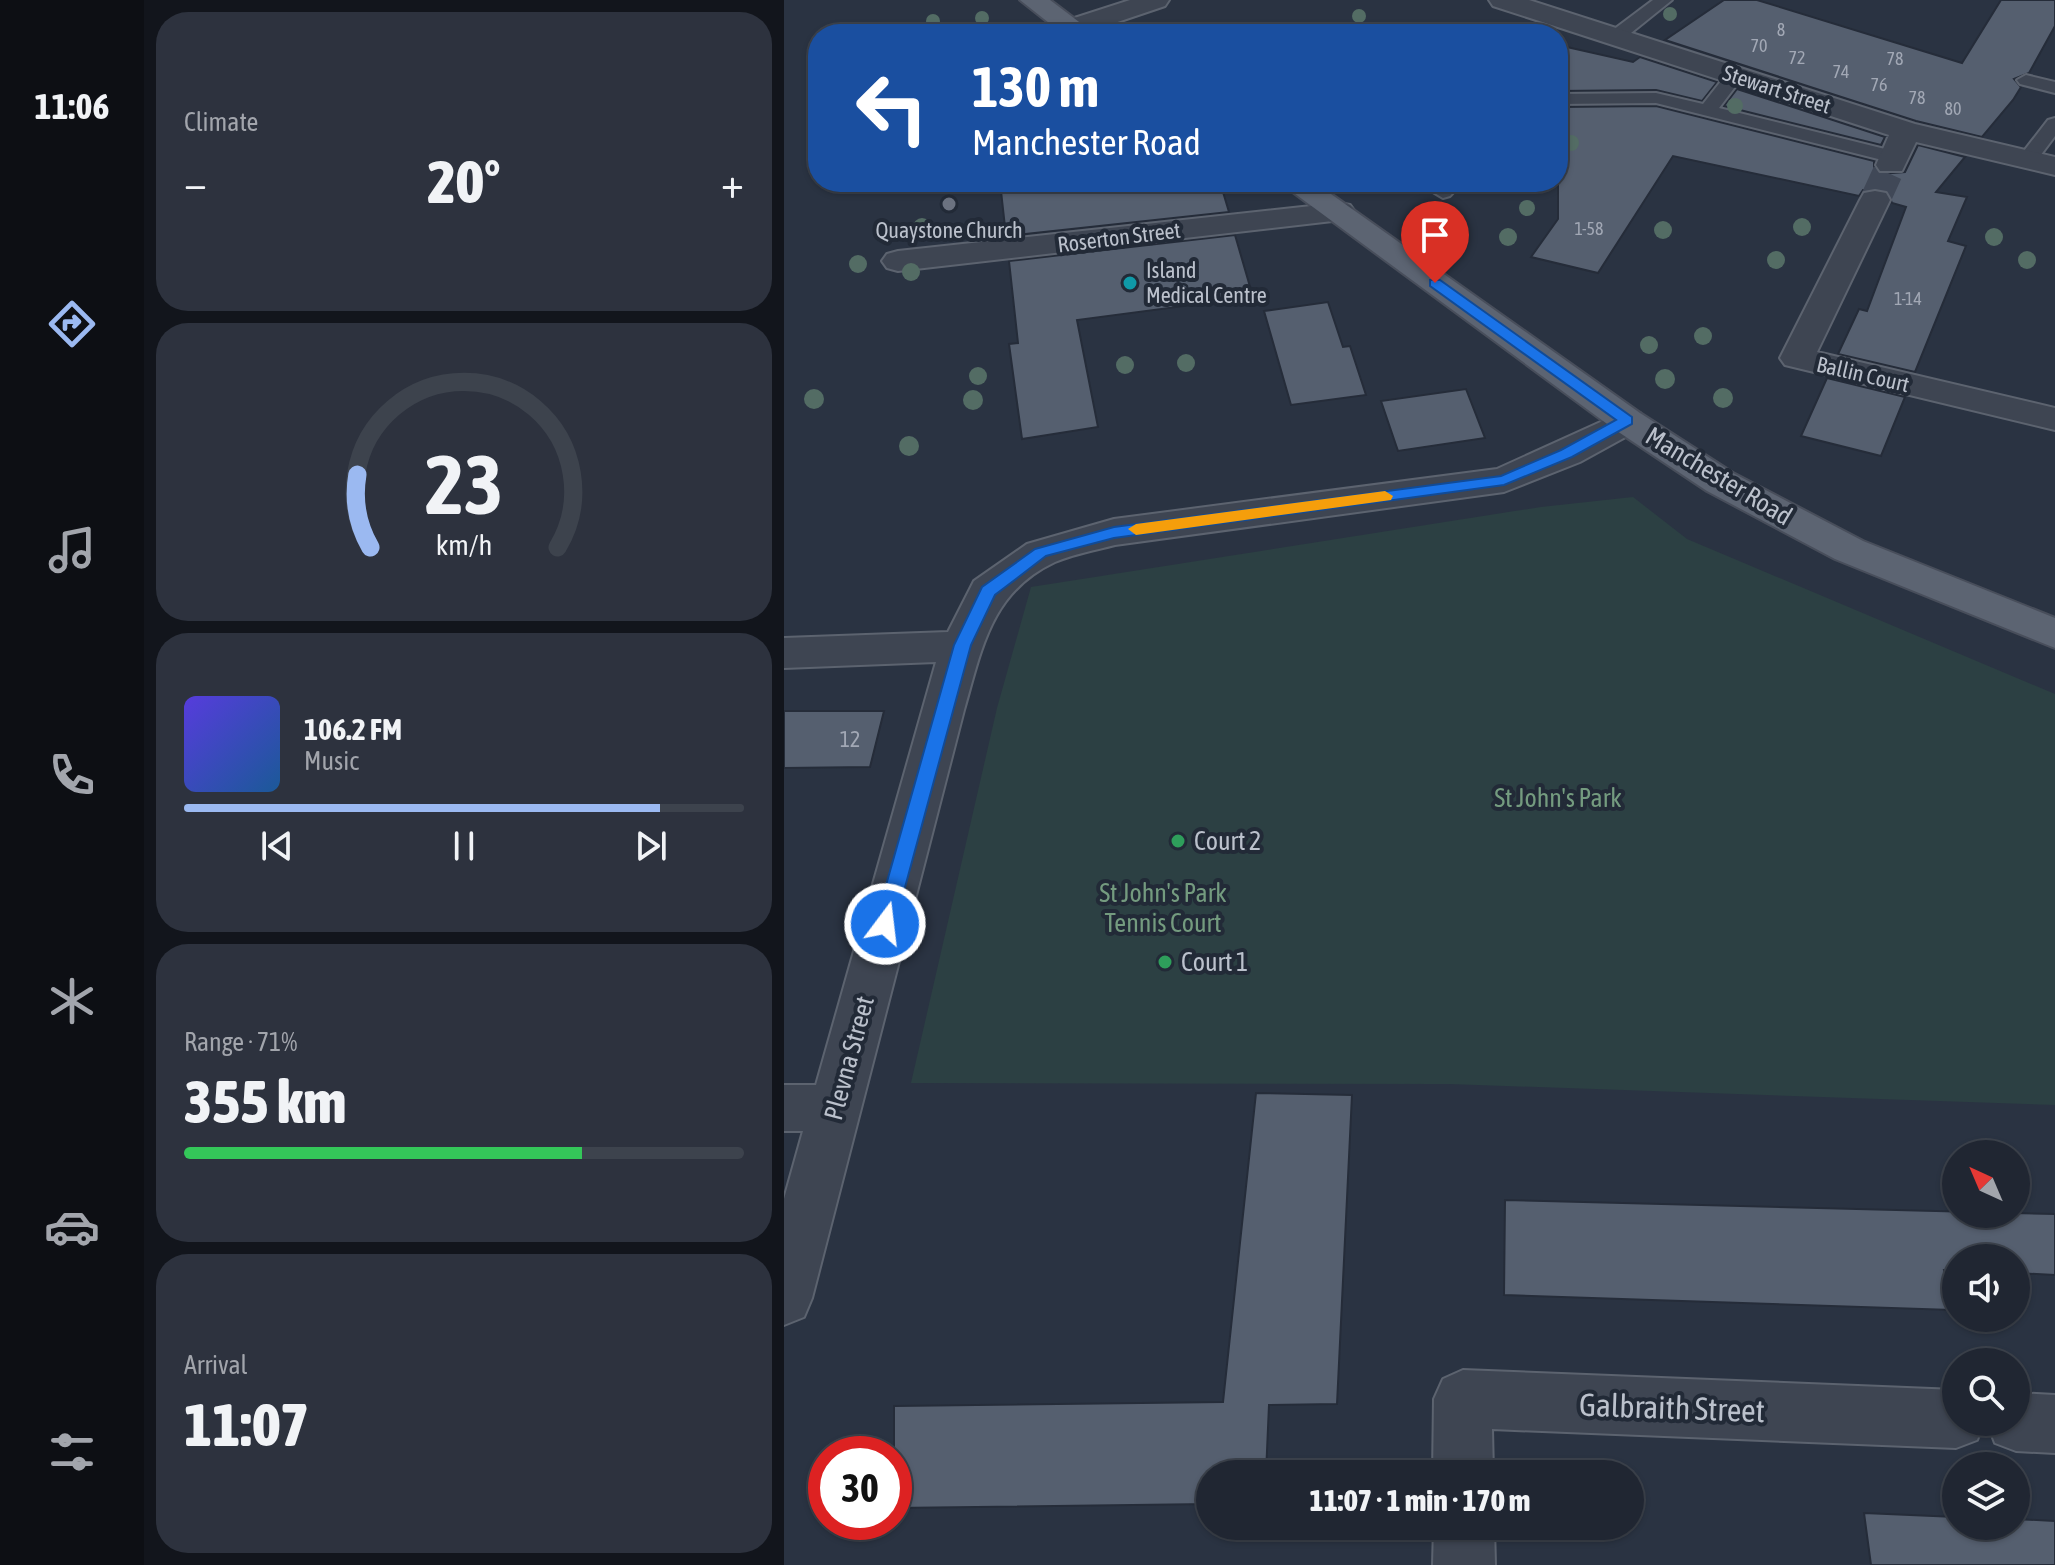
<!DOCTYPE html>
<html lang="en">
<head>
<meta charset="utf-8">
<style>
  :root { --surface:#202632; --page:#2d323e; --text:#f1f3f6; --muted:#a2a5ac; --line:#3d434d; --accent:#9bb9f1 }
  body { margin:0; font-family:"Asap Condensed",sans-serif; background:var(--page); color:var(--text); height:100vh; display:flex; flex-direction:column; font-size:30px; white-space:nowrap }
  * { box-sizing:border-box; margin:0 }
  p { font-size:26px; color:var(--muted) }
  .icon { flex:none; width:44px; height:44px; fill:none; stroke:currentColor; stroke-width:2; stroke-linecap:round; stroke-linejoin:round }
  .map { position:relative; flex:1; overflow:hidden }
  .drawer { display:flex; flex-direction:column; gap:12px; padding:12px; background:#12151c; width:640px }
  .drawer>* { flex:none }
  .top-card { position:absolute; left:24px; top:24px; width:760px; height:168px; border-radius:32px; box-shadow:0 2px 6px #0004,0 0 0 2px var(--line); background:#1a4fa0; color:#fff; overflow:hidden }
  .needle { width:52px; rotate:316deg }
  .buttons { position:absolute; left:1158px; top:1140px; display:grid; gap:16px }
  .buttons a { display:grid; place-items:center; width:88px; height:88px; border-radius:50%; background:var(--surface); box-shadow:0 2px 6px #0004,0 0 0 2px var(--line); font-size:40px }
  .speed { position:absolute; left:24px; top:1436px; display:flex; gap:16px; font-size:40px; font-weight:700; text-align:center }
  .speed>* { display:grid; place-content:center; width:104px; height:104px; border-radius:50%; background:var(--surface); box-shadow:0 2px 6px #0004,0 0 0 2px var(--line); line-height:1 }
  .speed .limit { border:12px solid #d22; background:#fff; color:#111 }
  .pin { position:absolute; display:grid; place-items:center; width:68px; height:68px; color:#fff; margin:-82px -34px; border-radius:50% 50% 50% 0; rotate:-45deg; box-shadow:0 0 8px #0007 }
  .pin .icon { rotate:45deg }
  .me { position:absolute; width:88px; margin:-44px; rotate:15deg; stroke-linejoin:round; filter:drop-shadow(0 0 6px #0008) }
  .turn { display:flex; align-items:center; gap:28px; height:168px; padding:0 32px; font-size:36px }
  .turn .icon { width:104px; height:104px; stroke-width:2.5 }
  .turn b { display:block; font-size:56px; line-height:68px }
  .big { font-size:60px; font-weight:800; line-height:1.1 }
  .drawer .card { flex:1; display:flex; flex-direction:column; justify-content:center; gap:12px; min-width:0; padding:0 28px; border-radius:32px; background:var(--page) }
  .drawer .dial { align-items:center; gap:0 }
  .dial svg { height:208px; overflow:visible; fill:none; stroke:var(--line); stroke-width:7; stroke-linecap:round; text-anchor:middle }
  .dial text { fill:var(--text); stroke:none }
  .song { display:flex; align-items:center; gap:24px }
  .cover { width:96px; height:96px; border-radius:12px; background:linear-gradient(135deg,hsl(250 70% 55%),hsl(210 70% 35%)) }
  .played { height:8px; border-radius:4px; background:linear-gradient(90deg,var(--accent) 85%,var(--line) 85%) }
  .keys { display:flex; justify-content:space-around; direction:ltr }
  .heat { display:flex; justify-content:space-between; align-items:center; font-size:44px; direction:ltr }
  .charge { height:12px; border-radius:6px; background:linear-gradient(90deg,#34c759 71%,var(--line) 0) }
  .trip { position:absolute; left:412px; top:1460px; width:448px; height:80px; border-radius:40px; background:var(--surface); box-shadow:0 2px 6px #0004,0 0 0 2px var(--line); font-weight:800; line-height:80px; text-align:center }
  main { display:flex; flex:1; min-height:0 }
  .tabs { display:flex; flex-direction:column; width:144px; justify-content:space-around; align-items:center; background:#0d0f14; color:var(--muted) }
  .tabs .icon { width:56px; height:56px }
  .tabs .active { color:var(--accent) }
  .tabs b { font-size:36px; color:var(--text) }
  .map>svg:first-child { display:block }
  .green { fill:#2c4043 }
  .building { fill:#555f6f; stroke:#252c39; stroke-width:2 }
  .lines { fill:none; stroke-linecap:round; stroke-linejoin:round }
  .street-tunnel { stroke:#404857; stroke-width:30; stroke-dasharray:30 15; stroke-linecap:butt }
  .lane-casing { stroke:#5c636f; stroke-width:4 }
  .street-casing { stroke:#5c636f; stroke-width:4 }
  .primary-casing { stroke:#484e5b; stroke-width:4 }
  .lane { fill:#3e4552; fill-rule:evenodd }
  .street { fill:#3e4552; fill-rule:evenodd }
  .primary { fill:#5c6472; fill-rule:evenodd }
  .tree { fill:#536c64 }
  .route { fill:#1a73e8; stroke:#114b97; stroke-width:2 }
  .slow { fill:#f59e0b }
  .worship-dot { fill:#6b7280; stroke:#222a37; stroke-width:3 }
  .culture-dot { fill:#0f9aa8; stroke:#222a37; stroke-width:3 }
  .leisure-dot { fill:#2e9e5b; stroke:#222a37; stroke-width:3 }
  .labels { text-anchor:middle; stroke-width:8; stroke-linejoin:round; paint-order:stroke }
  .far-number-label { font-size:18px; fill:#a2a8b5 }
  .far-street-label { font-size:22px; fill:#bbc1cc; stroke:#222a37 }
  .far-poi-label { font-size:22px; fill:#bbc1cc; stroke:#222a37 }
  .number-label { font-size:22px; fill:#a2a8b5 }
  .street-label { font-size:26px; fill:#bbc1cc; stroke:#222a37 }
  .park-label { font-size:26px; fill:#749b7f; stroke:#222a37 }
  .poi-label { font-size:26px; fill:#bbc1cc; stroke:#222a37; text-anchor:start }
  .near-street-label { font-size:32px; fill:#bbc1cc; stroke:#222a37 }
</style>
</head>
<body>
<main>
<nav class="tabs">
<b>11:06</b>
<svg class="icon active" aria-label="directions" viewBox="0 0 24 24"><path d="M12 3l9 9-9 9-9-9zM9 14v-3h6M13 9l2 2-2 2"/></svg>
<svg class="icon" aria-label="music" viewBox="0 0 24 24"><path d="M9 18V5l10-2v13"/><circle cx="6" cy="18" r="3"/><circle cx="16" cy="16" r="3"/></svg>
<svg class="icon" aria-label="phone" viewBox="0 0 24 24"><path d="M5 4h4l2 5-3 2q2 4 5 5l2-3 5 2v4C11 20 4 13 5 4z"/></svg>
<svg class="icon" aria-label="climate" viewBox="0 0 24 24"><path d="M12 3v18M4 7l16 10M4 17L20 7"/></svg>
<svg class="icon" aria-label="car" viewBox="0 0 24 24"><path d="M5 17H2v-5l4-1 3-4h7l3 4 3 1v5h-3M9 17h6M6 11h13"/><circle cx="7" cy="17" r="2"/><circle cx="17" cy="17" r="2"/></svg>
<svg class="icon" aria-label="filters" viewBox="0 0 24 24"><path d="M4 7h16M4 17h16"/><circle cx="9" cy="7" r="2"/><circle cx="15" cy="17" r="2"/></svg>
</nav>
<section class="drawer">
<div class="card"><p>Climate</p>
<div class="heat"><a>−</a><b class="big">20°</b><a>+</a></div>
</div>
<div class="card dial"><svg viewBox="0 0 100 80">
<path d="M14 69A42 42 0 1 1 86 69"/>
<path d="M14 69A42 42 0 0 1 9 41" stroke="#9bb9f1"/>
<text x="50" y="56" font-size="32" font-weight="700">23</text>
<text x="50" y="72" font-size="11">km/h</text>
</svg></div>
<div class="card">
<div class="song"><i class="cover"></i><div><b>106.2 FM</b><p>Music</p></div></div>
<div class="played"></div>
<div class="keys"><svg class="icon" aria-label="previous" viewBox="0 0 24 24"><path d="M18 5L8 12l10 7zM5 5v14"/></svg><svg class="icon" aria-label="pause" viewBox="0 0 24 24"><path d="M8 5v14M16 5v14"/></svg><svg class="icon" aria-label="next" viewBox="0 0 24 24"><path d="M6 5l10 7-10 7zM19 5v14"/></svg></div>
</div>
<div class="card"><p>Range · 71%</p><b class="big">355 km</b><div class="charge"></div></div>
<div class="card"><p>Arrival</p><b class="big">11:07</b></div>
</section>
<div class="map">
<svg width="1271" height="1565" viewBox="0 0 1271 1565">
  <rect width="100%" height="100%" fill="#2a3342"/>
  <path class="green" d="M 849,497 L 903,539 L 1271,694 L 1271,1105 L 665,1084 L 127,1083 L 213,708 L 247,587 L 757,507 Z"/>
  <path class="building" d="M 940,0 L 973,0 L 1178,63 L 1217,0 L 1271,0 L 1271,26 L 1245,73 L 1230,79 L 1237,87 L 1229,100 L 1198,137 L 1132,121 L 881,40 Z
    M 774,45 L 849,62 L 856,57 L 933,82 L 918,101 L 872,90 L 774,91 Z
    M 953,89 L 1101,137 L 1097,145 L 940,106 Z
    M 872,106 L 1090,161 L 1090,167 L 1096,174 L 1121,172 L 1134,145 L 1181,157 L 1152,192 L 1183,197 L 1164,241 L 1182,246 L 1131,372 L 1054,354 L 1075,309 L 1083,311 L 1122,207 L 1108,203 L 1103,190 L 1079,190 L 1075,196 L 889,156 L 814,273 L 747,257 L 774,219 L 774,107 Z
    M 216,182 L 436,182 L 445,212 L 222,236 Z
    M 451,235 L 469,297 L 293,320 L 314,427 L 238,439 L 225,344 L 234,343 L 225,261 Z
    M 544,302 L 559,347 L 566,346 L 582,395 L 507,405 L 480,311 Z
    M 1043,378 L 1121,397 L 1097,456 L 1017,436 Z
    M 682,389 L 701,438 L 614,451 L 597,401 Z
    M 0,711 L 100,711 L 86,767 L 0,768 Z
    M 472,1093 L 568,1095 L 553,1404 L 485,1405 L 482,1474 L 426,1474 L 426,1504 L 110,1508 L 110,1406 L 439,1402 Z
    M 721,1200 L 1271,1214 L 1271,1275 L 1232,1273 L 1232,1258 L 1172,1258 L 1172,1271 L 1160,1270 L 1168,1310 L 720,1295 Z
    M 1080,1513 L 1172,1517 L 1172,1526 L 1232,1526 L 1232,1519 L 1271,1521 L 1271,1565 L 1087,1565 Z"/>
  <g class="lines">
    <path class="street-tunnel" d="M 1091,200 L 1107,165"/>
    <g class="lane-casing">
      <path id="lane" d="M 869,0 L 888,0 L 837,41 L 825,41 L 825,33 Z
        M 951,70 L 960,75 L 935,108 L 1117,153 L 1120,157 L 1110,163 L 872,103 L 774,104 L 774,94 L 872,93 L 919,104 L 945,71 Z
        M 1242,75 L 1271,82 L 1271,93 L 1236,84 L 1233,80 Z
        M 1271,118 L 1271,136 L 1250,164 L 1236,164 L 1233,160 L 1264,120 Z
        M 658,182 L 679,182 L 666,196 L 659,198 L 649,192 Z"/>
    </g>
    <g class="street-casing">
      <path id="street" d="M 346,0 L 385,0 L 381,6 L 298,34 L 278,34 L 275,28 L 278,22 Z
        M 705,0 L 745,0 L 1131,124 L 1271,157 L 1271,175 L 1132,142 L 1118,171 L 1096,171 L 1092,165 L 1105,135 L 709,6 Z
        M 1091,191 L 1102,193 L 1106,200 L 1033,352 L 1271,408 L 1271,430 L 1001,365 L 996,358 L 1076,200 L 1080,193 Z
        M 555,203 L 566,205 L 571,212 L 566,219 L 114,271 L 103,268 L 98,261 L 103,254 L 114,251 Z
        M 843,410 L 856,413 L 861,421 L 856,429 L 796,462 L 720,492 L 331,545 C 312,550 289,554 271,562 C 207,592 198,648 180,710 L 28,1298 L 20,1317 L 0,1325 L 0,1199 L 19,1131 L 0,1131 L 0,1085 L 32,1085 L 152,662 L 0,668 L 0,638 L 164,632 L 190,581 L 243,544 L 330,519 L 713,469 Z
        M 679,1370 L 1172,1390 L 1172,1422 L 1200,1422 L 1193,1440 L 1172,1448 L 708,1429 L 709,1474 L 649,1474 L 650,1399 L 659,1379 Z
        M 1232,1393 L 1271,1395 L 1271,1453 L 1232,1451 L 1211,1443 L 1203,1422 L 1232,1422 Z
        M 650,1526 L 710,1526 L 711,1565 L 649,1565 Z"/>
    </g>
    <g class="primary-casing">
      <path id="primary" d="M 236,0 L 266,0 L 311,34 L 279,34 Z
        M 495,182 L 530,182 L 856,413 L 949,473 L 1079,541 L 1271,618 L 1271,648 L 1051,559 L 923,491 L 830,429 Z"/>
    </g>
    <use href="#lane" class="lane"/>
    <use href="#street" class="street"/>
    <use href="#primary" class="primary"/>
  </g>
  <g class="tree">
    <circle cx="886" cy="14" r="7"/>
    <circle cx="575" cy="16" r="7"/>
    <circle cx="198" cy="18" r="7"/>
    <circle cx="149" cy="21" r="7"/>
    <circle cx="951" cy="106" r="8"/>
    <circle cx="787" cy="143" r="8"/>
    <circle cx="743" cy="208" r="8"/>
    <circle cx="138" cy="227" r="9"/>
    <circle cx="1018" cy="227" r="9"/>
    <circle cx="879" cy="230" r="9"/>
    <circle cx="724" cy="237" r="9"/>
    <circle cx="1210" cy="237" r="9"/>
    <circle cx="992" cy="260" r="9"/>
    <circle cx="1243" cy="260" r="9"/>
    <circle cx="74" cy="264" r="9"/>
    <circle cx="127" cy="272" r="9"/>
    <circle cx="919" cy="336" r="9"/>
    <circle cx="865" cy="345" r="9"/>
    <circle cx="402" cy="363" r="9"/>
    <circle cx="341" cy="365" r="9"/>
    <circle cx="194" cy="376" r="9"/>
    <circle cx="881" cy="379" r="10"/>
    <circle cx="939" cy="398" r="10"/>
    <circle cx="30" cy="399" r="10"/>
    <circle cx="189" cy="400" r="10"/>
    <circle cx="125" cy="446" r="10"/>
  </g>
  <path class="route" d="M 646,280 L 656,280 L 848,417 L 848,424 L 788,457 L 720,485 L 330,538 L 262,556 L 211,595 L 187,645 L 111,924 L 101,932 L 94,930 L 91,924 L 170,645 L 198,587 L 251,549 L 330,527 L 717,476 L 777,450 L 832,420 L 646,286 Z"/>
  <path class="slow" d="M 601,491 L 609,496 L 607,500 L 352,535 L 344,529 L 352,524 Z"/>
  <circle class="worship-dot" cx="165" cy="204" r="8"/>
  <circle class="culture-dot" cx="346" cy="283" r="8"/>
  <g class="leisure-dot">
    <circle cx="394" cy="841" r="8"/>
    <circle cx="381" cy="962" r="8"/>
  </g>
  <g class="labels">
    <g class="far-number-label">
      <text x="997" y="36">8</text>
      <text x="975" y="52">70</text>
      <text x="1013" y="64">72</text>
      <text x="1111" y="65">78</text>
      <text x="1057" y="78">74</text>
      <text x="1095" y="91">76</text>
      <text x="1133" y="104">78</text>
      <text x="1169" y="115">80</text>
      <text x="805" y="235">1-58</text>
      <text x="1124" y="305">1-14</text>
    </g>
    <g class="far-street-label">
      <text transform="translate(993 89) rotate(18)" y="8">Stewart Street</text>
      <text transform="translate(335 237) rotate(-7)" y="8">Roserton Street</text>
      <text transform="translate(1079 374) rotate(13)" y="8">Ballin Court</text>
    </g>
    <g class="far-poi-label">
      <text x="165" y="238">Quaystone Church</text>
      <text x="362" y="278" text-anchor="start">Island<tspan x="362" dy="25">Medical Centre</tspan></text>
    </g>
    <g class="number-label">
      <text x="66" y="747">12</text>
    </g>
    <g class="street-label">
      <text transform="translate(935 476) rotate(31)" y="9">Manchester Road</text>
      <text transform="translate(65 1058) rotate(-75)" y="9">Plevna Street</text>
    </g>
    <g class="park-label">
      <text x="774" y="807">St John's Park</text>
      <text x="379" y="902">St John's Park<tspan x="379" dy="30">Tennis Court</tspan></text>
    </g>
    <g class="poi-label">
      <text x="410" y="850">Court 2</text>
      <text x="397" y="971">Court 1</text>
    </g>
    <g class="near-street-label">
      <text transform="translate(888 1408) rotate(2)" y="11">Galbraith Street</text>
    </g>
  </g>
</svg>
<div class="buttons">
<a><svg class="needle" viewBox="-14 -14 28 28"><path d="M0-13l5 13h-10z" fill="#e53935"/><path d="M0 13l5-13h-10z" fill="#a2a5ac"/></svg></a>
<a><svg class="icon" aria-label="sound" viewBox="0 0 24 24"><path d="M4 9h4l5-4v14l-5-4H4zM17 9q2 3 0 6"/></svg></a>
<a><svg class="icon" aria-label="search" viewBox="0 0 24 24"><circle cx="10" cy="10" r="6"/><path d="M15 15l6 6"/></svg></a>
<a><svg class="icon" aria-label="layers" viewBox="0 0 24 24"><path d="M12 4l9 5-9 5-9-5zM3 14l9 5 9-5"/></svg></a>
</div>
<div class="speed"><div class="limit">30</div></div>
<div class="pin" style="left:651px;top:283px;background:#d93025"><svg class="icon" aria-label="arrive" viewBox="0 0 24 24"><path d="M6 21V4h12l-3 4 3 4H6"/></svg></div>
<svg class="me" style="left:101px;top:924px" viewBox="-20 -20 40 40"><circle r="17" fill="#1a73e8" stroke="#fff" stroke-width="3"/><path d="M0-11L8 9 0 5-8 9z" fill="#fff"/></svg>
<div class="trip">11:07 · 1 min · 170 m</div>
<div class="top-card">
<div class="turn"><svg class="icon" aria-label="left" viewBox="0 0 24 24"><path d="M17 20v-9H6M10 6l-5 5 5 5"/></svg><div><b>130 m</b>Manchester Road</div></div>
</div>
</div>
</main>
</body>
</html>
